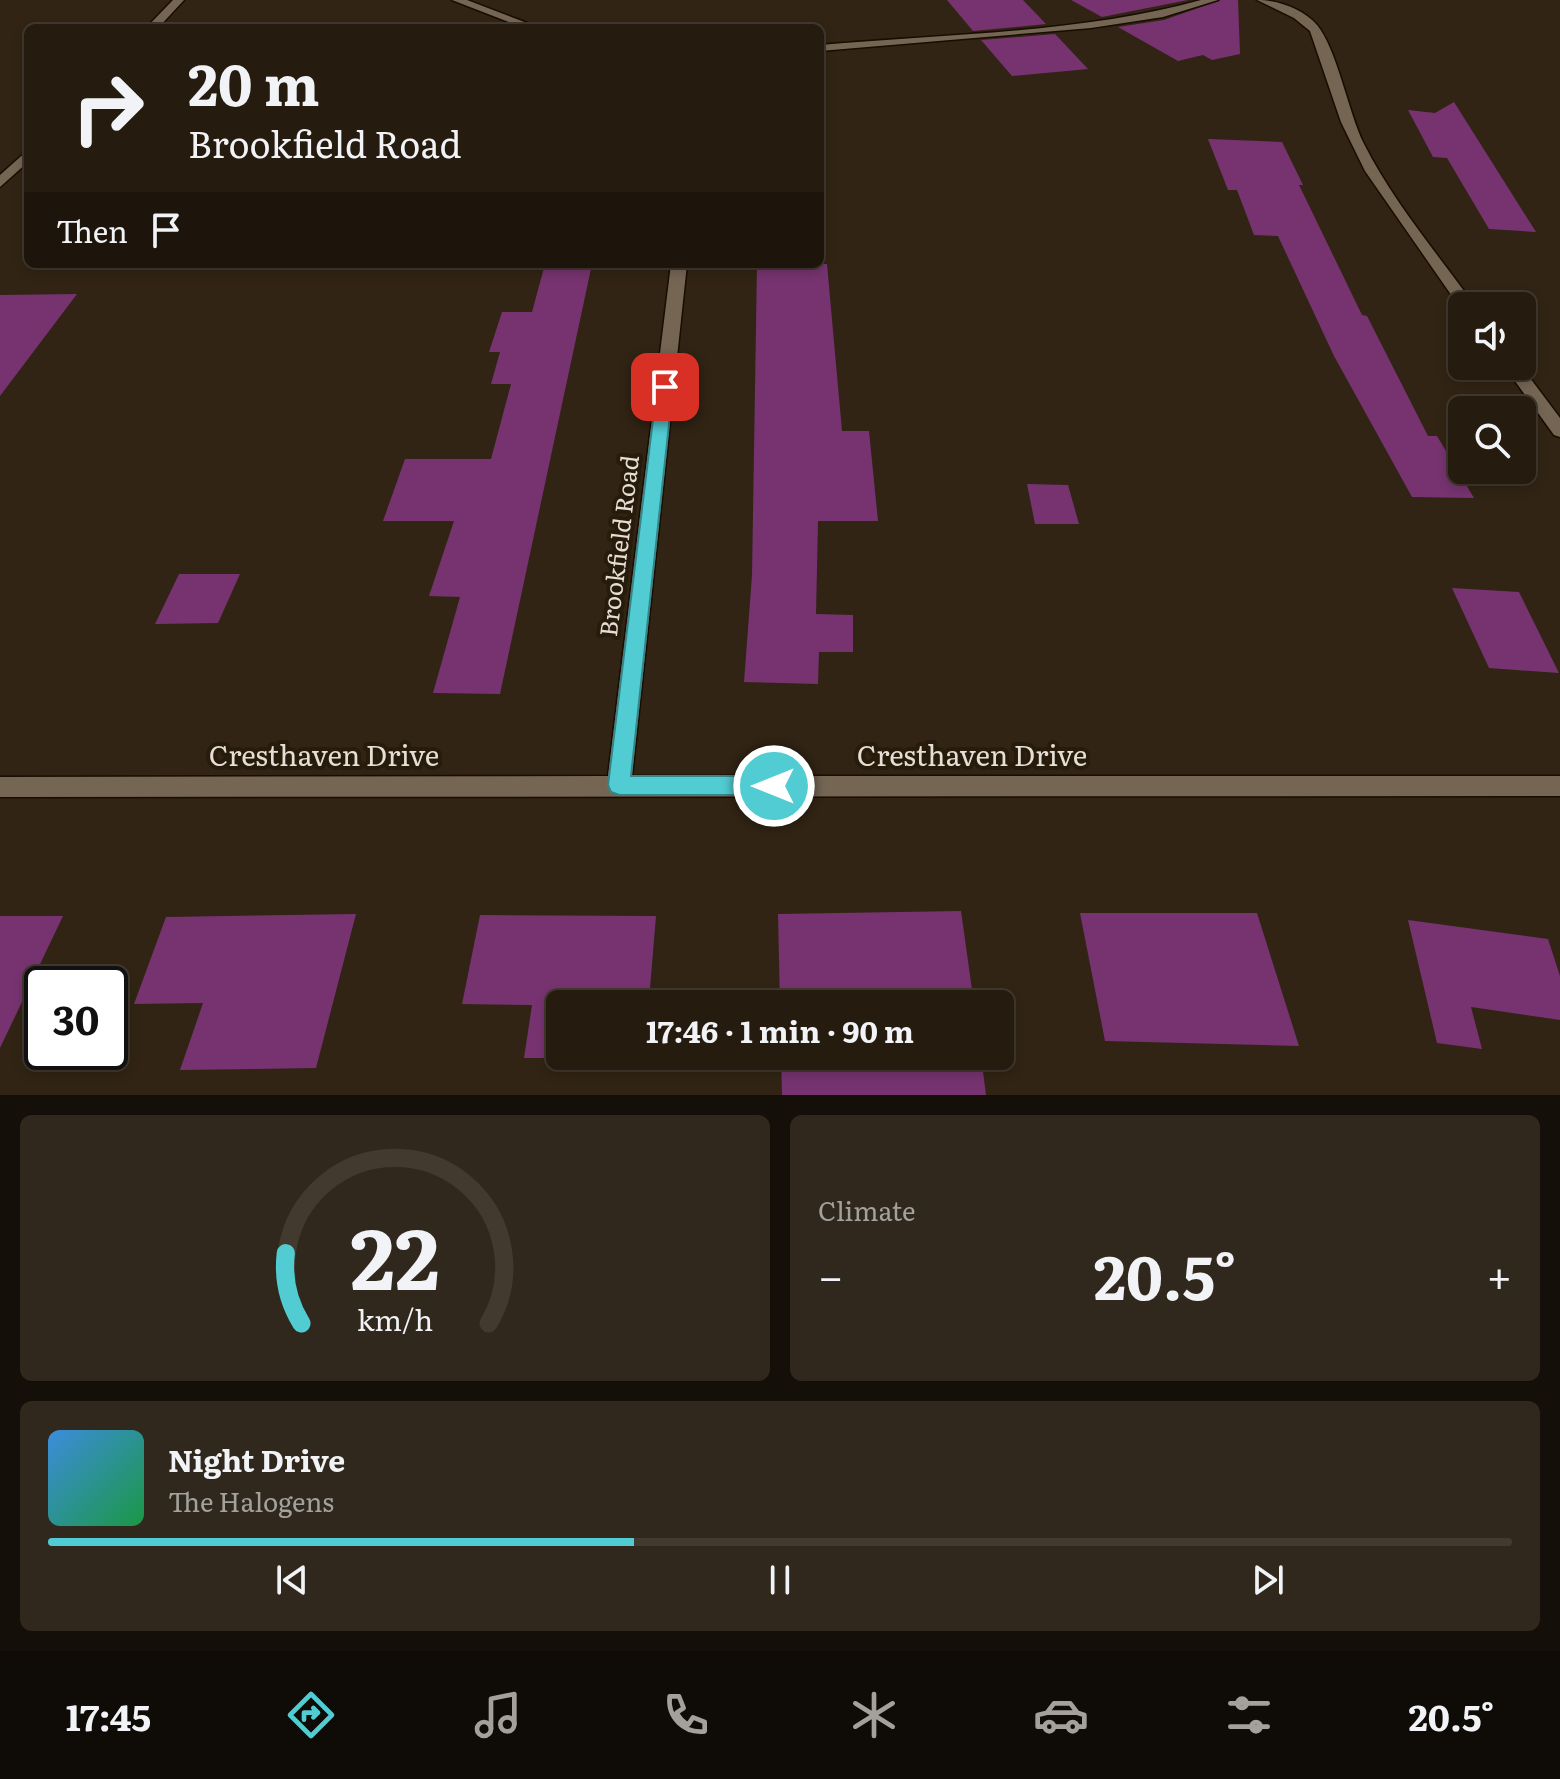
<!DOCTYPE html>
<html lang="en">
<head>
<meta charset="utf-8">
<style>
  :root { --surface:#251b0f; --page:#31281d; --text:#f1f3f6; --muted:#a3a19e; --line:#42392f; --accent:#51ccd3 }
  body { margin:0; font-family:Literata,serif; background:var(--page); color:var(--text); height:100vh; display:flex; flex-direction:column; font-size:30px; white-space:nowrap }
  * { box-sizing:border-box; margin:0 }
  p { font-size:26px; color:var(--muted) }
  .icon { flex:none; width:44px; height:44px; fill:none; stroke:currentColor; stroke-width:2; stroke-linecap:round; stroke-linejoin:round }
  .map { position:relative; height:1095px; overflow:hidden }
  .side { display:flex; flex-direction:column; gap:20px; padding:20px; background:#140f08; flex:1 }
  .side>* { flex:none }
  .top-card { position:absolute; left:24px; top:24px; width:800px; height:244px; border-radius:12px; box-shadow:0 4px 12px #0003,0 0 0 2px var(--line); background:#251b0f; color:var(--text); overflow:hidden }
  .buttons { position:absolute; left:1448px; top:292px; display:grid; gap:16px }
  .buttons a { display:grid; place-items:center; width:88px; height:88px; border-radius:12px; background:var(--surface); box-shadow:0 4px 12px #0003,0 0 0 2px var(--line); font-size:40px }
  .speed { position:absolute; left:24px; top:966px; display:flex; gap:16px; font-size:40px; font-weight:700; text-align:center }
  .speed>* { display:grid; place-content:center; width:104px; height:104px; border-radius:50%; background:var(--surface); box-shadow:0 4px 12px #0003,0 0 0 2px var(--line); line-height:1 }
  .speed .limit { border:4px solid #111; border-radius:12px; background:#fff; color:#111 }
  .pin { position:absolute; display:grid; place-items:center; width:68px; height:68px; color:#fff; margin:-34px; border-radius:16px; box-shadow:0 4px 12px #0006 }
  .me { position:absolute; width:88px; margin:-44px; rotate:270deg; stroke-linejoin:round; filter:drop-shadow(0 0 6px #0008) }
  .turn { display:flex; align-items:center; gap:28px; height:168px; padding:0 32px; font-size:36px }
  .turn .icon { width:104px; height:104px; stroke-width:2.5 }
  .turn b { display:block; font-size:56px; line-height:68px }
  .then { display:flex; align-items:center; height:76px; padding:0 32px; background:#0003; gap:16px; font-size:30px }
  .big { font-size:60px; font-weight:700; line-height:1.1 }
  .side .widget { flex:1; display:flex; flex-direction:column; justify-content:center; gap:12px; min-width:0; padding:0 28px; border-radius:12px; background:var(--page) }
  .side .dial { align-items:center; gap:0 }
  .dial svg { height:208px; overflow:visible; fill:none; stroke:var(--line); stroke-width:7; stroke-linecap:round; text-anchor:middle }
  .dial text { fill:var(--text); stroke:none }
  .song { display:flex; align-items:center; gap:24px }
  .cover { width:96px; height:96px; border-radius:12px; background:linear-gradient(135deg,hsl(210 70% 55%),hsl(140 70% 35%)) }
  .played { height:8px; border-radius:4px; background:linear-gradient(90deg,var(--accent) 40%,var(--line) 40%) }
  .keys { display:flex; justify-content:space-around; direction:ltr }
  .heat { display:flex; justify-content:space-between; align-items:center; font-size:44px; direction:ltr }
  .side .tiles { flex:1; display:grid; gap:20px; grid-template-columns:1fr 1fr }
  .widget:last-child { grid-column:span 2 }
  .trip { position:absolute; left:546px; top:990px; width:468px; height:80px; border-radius:12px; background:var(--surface); box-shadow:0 4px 12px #0003,0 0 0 2px var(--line); font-weight:700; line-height:80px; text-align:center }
  .tabs { display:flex; height:128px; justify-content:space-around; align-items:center; background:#0f0b06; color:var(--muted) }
  .tabs .icon { width:56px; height:56px }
  .tabs .selected { color:var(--accent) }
  .tabs b { font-size:36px; color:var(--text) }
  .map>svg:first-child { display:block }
  .building { fill:#763370 }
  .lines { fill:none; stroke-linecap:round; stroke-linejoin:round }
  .street-casing { stroke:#180d01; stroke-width:3 }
  .secondary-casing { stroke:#180d01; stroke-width:3 }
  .street { fill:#756654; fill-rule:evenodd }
  .secondary { fill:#756654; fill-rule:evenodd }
  .route { fill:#51ccd3; stroke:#358589; stroke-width:2 }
  .labels { text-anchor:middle; stroke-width:8; stroke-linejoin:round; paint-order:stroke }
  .street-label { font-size:24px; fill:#e6ded4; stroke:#271b0b }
  .near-street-label { font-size:28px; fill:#e6ded4; stroke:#271b0b }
</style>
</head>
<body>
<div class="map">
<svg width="1560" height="1095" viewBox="0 0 1560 1095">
  <rect width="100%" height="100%" fill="#312414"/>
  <path class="building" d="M 947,0 L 1023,0 L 1046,24 L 973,31 Z
    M 1071,0 L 1188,0 L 1102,17 Z
    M 1221,0 L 1238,0 L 1240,54 L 1212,60 L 1203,55 L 1178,61 L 1118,27 L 1164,20 Z
    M 1055,34 L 1088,69 L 1012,76 L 981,40 Z
    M 1454,102 L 1536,232 L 1489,229 L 1447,158 L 1433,157 L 1408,110 L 1435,113 Z
    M 1208,139 L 1282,142 L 1303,185 L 1299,185 L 1362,315 L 1367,316 L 1428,436 L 1437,436 L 1474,498 L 1412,497 L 1334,356 L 1278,236 L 1254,235 L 1237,190 L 1228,190 Z
    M 545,264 L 592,264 L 500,694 L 433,693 L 460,597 L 429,596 L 454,521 L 383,521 L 405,459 L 491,459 L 511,384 L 491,384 L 500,352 L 489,352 L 502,312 L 532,312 Z
    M 757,264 L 827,264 L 842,431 L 869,431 L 878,521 L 818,521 L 816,614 L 853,615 L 853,652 L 819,652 L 818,684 L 744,682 L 752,575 Z
    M 77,294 L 0,396 L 0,295 Z
    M 1027,484 L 1068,485 L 1079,524 L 1035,524 Z
    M 179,574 L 240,574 L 218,623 L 155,624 Z
    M 1452,588 L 1519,592 L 1559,673 L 1489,668 Z
    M 961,911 L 974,1004 L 780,1004 L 778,914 Z
    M 1080,913 L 1257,913 L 1299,1046 L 1105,1041 Z
    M 356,914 L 316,1068 L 180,1070 L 203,1003 L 134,1004 L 166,917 Z
    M 480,915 L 656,916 L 649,1000 L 560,1004 L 560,1056 L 585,1058 L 524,1058 L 532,1005 L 462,1004 Z
    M 0,916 L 63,916 L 0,1048 Z
    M 1408,920 L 1548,939 L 1560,976 L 1560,1020 L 1471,1007 L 1482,1049 L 1437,1043 Z
    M 781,1056 L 981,1056 L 986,1095 L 782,1095 Z"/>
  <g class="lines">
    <g class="street-casing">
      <path id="street" d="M 173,0 L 184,0 L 158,28 L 146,28 Z
        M 1257,0 C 1278,0 1303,9 1317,25 C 1337,49 1348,112 1364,144 C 1394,203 1437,253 1475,306 L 1462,306 L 1461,309 L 1365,171 L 1341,122 L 1310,31 L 1294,18 Z
        M 28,150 L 28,162 L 0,187 L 0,175 Z
        M 671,264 L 687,264 L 632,776 L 1560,776 L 1560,796 L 0,797 L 0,777 L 608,776 Z
        M 1504,366 L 1521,366 L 1560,418 L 1560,437 L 1554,435 Z"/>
    </g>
    <g class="secondary-casing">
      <path id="secondary" d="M 452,0 L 467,0 L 540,28 L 524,28 Z
        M 1201,0 L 1218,0 L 1163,17 L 1091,28 L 820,51 L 820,45 C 944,34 1082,33 1201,0 Z"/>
    </g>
    <use href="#street" class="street"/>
    <use href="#secondary" class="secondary"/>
  </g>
  <path class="route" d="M 665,382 L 673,387 L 631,776 L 774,776 L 782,779 L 785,786 L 782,792 L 774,795 L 619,795 L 611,792 L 608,785 L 657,387 Z"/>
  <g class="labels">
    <g class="street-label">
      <text transform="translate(620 546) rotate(-83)" y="8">Brookfield Road</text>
    </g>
    <g class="near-street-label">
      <text x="324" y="766">Cresthaven Drive</text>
      <text x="972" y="766">Cresthaven Drive</text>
    </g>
  </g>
</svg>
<div class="buttons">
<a><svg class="icon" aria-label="sound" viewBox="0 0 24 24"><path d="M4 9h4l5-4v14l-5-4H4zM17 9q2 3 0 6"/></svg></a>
<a><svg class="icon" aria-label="search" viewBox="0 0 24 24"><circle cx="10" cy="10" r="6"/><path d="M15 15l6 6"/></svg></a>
</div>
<div class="speed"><div class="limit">30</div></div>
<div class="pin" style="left:665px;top:387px;background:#d93025"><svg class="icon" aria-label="arrive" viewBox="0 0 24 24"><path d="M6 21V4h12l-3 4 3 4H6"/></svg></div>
<svg class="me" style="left:774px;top:786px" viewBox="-20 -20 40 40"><circle r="17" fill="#51ccd3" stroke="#fff" stroke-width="3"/><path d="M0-11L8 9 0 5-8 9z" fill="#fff"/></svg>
<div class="trip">17:46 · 1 min · 90 m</div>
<div class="top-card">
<div class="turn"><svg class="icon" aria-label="right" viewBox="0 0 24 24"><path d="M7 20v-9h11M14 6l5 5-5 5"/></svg><div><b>20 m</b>Brookfield Road</div></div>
<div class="then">Then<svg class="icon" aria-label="arrive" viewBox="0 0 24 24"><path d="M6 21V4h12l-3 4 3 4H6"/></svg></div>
</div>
</div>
<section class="side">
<div class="tiles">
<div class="widget dial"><svg viewBox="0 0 100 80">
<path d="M14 69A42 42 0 1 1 86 69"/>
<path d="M14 69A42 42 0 0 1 8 42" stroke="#51ccd3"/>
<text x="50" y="56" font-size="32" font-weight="700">22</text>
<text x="50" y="72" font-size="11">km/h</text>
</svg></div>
<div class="widget"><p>Climate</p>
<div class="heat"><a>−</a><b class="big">20.5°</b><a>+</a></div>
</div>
<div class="widget">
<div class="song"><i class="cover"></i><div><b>Night Drive</b><p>The Halogens</p></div></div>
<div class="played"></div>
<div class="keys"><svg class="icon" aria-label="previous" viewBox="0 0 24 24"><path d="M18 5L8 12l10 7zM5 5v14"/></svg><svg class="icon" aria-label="pause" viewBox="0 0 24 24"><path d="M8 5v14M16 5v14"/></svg><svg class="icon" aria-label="next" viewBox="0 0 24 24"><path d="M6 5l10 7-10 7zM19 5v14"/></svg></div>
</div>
</div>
</section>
<nav class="tabs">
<b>17:45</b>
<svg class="icon selected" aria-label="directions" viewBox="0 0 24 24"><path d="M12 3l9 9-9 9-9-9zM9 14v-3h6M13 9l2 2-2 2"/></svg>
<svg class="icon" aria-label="music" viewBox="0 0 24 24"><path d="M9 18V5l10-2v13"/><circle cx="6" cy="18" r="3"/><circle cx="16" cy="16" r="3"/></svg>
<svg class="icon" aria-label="phone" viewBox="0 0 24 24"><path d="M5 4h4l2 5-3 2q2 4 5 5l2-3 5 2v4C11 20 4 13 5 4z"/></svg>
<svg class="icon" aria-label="climate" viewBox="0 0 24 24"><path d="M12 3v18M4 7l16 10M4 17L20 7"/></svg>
<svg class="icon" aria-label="car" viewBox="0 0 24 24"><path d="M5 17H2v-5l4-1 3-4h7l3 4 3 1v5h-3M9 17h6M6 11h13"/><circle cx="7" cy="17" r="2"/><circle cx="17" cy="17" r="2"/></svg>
<svg class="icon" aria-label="filters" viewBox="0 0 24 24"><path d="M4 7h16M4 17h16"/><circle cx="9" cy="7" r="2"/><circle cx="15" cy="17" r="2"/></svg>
<b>20.5°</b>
</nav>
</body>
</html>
